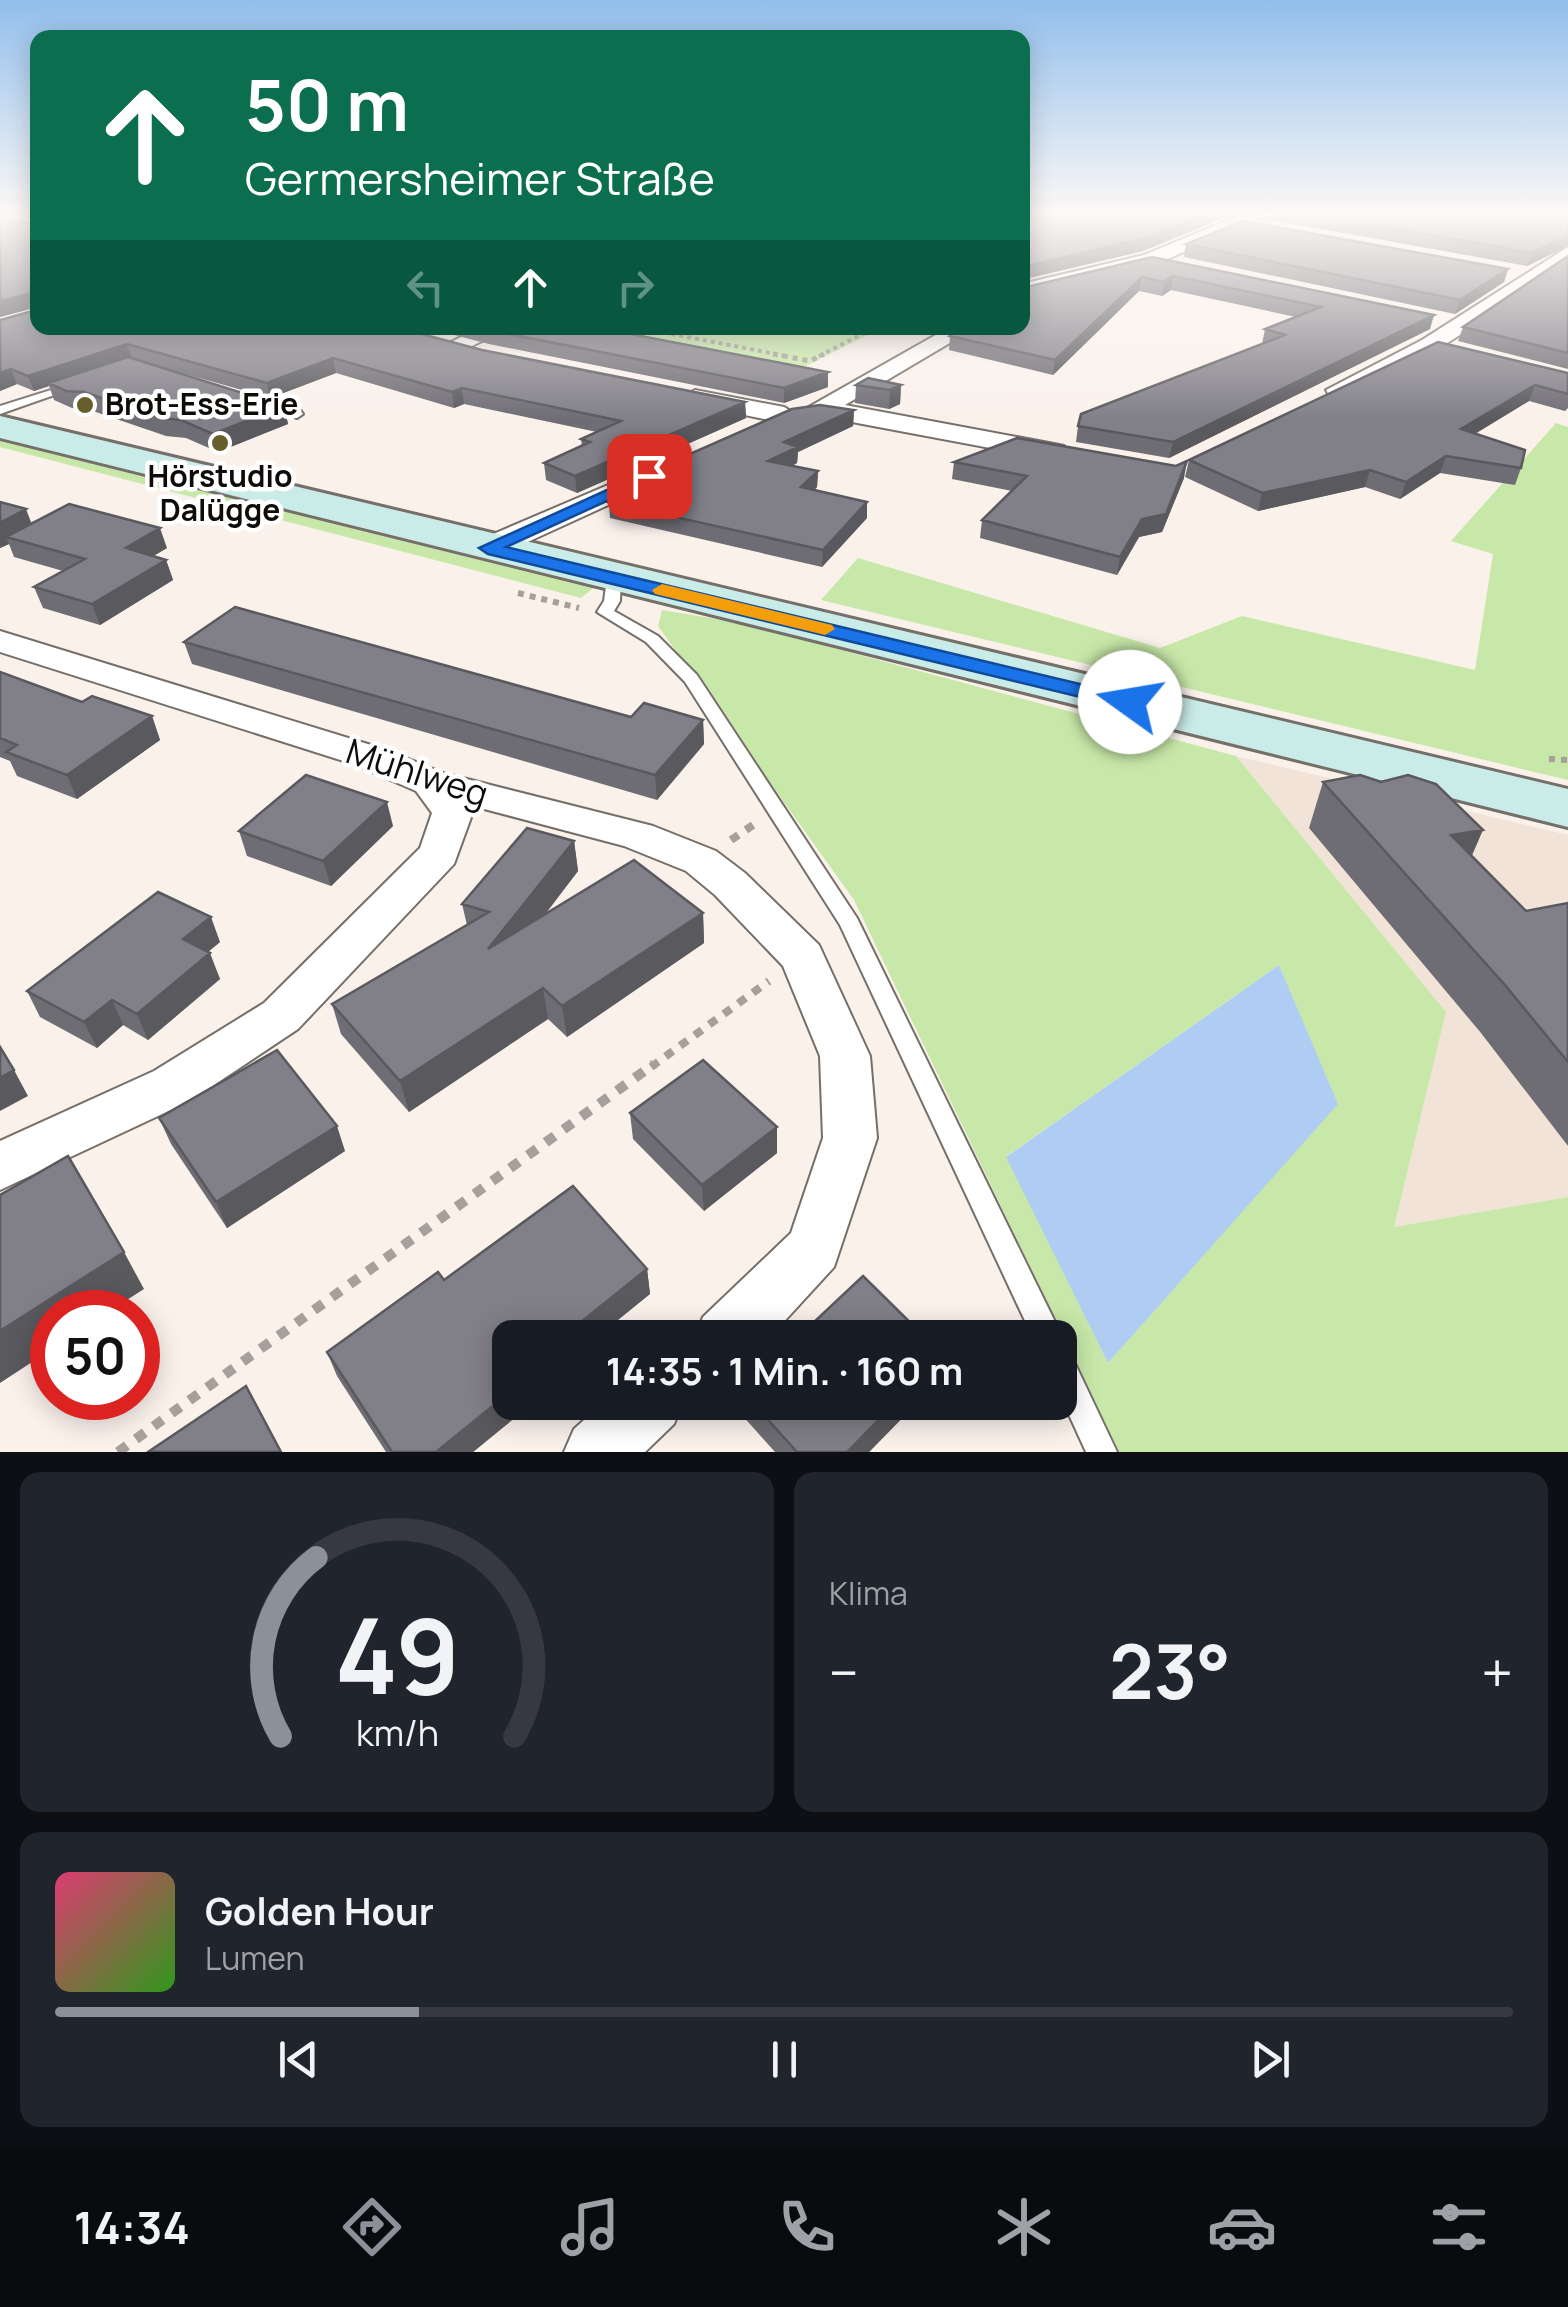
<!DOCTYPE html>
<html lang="de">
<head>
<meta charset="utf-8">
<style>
  :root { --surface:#171b24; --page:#20242c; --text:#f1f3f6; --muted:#9ea1a6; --line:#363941; --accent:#8c9099 }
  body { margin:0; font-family:Manrope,sans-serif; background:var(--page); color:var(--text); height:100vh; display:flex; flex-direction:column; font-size:38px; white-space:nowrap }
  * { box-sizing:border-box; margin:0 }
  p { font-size:32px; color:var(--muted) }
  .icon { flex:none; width:55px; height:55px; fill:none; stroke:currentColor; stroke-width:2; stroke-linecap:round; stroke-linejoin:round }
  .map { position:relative; height:1452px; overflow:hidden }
  .panel { display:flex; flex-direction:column; gap:20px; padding:20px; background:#0d0f14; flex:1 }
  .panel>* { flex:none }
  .guide { position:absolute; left:30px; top:30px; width:1000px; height:305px; border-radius:20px; box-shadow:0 5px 25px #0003; background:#0b6e4f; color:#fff; overflow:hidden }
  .speed { position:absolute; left:30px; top:1290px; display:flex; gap:20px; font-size:50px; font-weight:700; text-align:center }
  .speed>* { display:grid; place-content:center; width:130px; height:130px; border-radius:50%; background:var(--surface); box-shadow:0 5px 25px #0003; line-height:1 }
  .speed .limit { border:15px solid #d22; background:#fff; color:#111 }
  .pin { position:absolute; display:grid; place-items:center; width:85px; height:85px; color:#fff; margin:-42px; border-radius:20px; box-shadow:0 5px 15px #0006 }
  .me { position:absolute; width:110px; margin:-55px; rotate:283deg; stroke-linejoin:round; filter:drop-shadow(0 0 8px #0008) }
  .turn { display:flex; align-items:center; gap:35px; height:210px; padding:0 50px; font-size:45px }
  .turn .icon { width:130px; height:130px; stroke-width:2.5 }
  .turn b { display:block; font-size:70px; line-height:85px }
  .lanes { display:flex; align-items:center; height:95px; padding:0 50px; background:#0003; justify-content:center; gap:50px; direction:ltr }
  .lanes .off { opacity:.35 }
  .big { font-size:75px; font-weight:700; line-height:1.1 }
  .panel .card { flex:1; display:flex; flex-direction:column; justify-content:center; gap:15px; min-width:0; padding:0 35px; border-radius:20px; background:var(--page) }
  .panel .dial { align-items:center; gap:0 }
  .dial svg { height:260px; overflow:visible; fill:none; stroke:var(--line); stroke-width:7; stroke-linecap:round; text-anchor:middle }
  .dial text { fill:var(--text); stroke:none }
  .song { display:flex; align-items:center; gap:30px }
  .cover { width:120px; height:120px; border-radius:15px; background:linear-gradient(135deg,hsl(340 70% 55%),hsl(110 70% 35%)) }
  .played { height:10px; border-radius:5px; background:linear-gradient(90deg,var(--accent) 25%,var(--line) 25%) }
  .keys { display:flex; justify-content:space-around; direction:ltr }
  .heat { display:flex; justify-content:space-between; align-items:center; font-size:55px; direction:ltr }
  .panel .tiles { flex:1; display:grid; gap:20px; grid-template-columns:1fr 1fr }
  .card:last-child { grid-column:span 2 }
  .trip { position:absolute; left:492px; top:1320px; width:585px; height:100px; border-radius:20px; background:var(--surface); box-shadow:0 5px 25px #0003; font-weight:700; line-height:100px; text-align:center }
  .tabs { display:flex; height:160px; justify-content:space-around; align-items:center; background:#090b0e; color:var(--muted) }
  .tabs .icon { width:70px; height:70px }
  .tabs .active { color:var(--accent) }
  .tabs b { font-size:45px; color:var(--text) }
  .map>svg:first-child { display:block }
  .built { fill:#f1e3d7 }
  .green { fill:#c7e8a8; fill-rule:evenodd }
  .water { fill:#afccf2 }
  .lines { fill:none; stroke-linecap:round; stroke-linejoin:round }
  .service-casing { stroke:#766f69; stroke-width:4 }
  .minor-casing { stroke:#766f69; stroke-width:4 }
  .secondary-casing { stroke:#766f69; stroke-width:6 }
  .path-far4 { stroke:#a69f9a; stroke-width:4; stroke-dasharray:4 4; stroke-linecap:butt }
  .path-far3 { stroke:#a69f9a; stroke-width:5; stroke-dasharray:5 5; stroke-linecap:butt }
  .path-far2 { stroke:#a69f9a; stroke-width:6; stroke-dasharray:6 6; stroke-linecap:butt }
  .path-far1 { stroke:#a69f9a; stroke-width:8; stroke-dasharray:9 9; stroke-linecap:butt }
  .path { stroke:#a69f9a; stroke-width:10; stroke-dasharray:11 11; stroke-linecap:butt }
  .service { fill:#fff; fill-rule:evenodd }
  .minor { fill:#fff; fill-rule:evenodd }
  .secondary { fill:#c9ece8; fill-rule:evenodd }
  .wall { fill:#6f6d74 }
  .shaded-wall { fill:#5a595e }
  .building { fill:#817f87; stroke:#5a595e; stroke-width:2.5 }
  .route { fill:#1a73e8; stroke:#114b97; stroke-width:2.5 }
  .slow { fill:#f59e0b }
  .poi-dot { fill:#665f2b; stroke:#fff; stroke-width:4 }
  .labels { text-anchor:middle; stroke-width:9; stroke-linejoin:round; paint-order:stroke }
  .far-poi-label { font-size:30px; font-weight:bold; fill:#0e0b09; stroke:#fff; text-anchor:start }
  .street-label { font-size:35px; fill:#0e0b09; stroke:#fff }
</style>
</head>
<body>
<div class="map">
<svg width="1568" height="1452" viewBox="0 0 1568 1452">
  <rect width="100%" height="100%" fill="#faf1eb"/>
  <path class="built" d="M 1236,756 L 1568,835 L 1568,1197 L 1394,1227 L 1446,1012 Z"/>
  <path class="green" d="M 609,328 L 882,328 L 804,367 Z
    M 1556,423 L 1568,427 L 1568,780 L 821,600 L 858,558 L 1160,648 L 1242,616 L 1475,670 L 1493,554 L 1451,541 Z
    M 0,436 L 601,582 L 581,598 L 0,447 Z
    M 662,610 L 741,623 L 1236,756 L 1446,1012 L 1394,1227 L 1568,1197 L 1568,1452 L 1119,1452 L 854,900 L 658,626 ZM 1279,965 L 1337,1104 L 1108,1363 L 1007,1156 Z"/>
  <path class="water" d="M 1279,965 L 1338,1104 L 1108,1363 L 1006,1157 Z"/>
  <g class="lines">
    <g class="service-casing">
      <path id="service" d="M 67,385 L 77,387 L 0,414 L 0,406 Z
        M 263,400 L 301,411 L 303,414 L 297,418 L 259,406 L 257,404 Z
        M 614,574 L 621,578 L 620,601 L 614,611 L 658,636 L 697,675 L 857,918 L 1058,1328 L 1062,1338 L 1060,1343 L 1060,1338 L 1033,1338 L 840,925 L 685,682 L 646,642 L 597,612 L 604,601 L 607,578 Z
        M 1060,1349 L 1070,1353 L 1117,1452 L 1086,1452 L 1060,1395 Z"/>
    </g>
    <g class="minor-casing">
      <path id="minor" d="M 0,216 L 26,216 L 0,226 Z
        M 1238,216 L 1263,216 L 1157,264 L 1022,299 L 1026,283 L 1144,255 Z
        M 1568,247 L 1568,262 C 1529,288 1369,405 1329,395 L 1326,390 L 1422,340 Z
        M 479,328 L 508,328 L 464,350 L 448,350 L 445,345 Z
        M 948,328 L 975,328 L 845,405 L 1054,444 L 1064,446 L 1068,452 L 1064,458 L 1054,460 L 820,416 L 807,408 Z
        M 695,390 L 784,407 L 797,415 L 784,423 L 686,403 L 682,398 Z
        M 655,465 L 665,467 L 669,473 L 665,479 L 499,555 L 477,555 L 473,548 L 477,541 Z
        M 0,631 L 384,749 L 443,773 L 653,826 L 716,851 L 745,873 L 819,945 L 870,1056 L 877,1138 L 834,1267 L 769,1338 L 695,1338 L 703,1317 L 791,1233 L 823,1138 L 820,1056 L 783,966 L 715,895 L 686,871 L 624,846 L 469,805 L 473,812 L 454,864 L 298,1029 L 190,1101 L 0,1190 L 0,1141 L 154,1071 L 264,1003 L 420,848 L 432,813 L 416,791 L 356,765 L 0,652 Z
        M 604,1402 L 683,1402 L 674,1424 L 645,1452 L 564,1452 L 574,1429 Z"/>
    </g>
    <g class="secondary-casing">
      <path id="secondary" d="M 0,416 L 1568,789 L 1568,827 L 0,438 Z"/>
    </g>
    <path class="path-far4" d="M 640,328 L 786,356
      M 819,356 L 874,328"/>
    <path class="path-far3" d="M 773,354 L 810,361 L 824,354"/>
    <path class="path-far2" d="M 518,593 L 579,608
      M 1549,759 L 1568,760"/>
    <path class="path-far1" d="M 731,840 L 753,825
      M 651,1067 L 769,981"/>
    <path class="path" d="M 118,1452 L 654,1064"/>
    <use href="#service" class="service"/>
    <use href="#minor" class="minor"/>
    <use href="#secondary" class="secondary"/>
  </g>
  <path class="wall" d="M 18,216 L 38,216 L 38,328 L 482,350 L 745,402 L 746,418 L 577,493 L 546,480 L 544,463 L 582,446 L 581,439 L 597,432 L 464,404 L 454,408 L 336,373 L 270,398 L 164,368 L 284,406 L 288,424 L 218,452 L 186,438 L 166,436 L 90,410 L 72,408 L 54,400 L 49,386 L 34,391 L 17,384 L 0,391 L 0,320 L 36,310 L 36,307 L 0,317 L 36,225 L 36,221 Z
    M 1022,216 L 1228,216 L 1143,251 L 1025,279 L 1023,288 L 1152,257 L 1430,329 L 1169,458 L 1076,442 L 1078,426 L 1262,344 L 1265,329 L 1296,317 L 1171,290 L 1162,296 L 1139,291 L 1053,375 L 949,350 L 950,336 L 1022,328 Z
    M 1265,216 L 1568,216 L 1568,246 L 1527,266 L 1266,219 Z
    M 1186,244 L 1508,269 L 1504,282 L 1455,314 L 1184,257 Z
    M 1568,256 L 1568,369 L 1458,341 L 1463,327 Z
    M 427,328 L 600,328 L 828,387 L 784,403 L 489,344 Z
    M 1568,373 L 1568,408 L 1565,411 L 1529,401 L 1475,434 L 1521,468 L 1515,485 L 1440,473 L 1400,499 L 1365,487 L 1258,511 L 1185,477 L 1189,460 Z
    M 856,385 L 901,385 L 900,404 L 889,409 L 855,403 Z
    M 854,410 L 853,426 L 798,452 L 797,463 L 792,466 L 818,471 L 817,487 L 814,490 L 867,518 L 822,567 L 610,518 L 608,490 Z
    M 954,462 L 1184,478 L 1162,532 L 1139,537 L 1117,575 L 980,538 L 982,520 L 1012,491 L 952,479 Z
    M 0,502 L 32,523 L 167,548 L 153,556 L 166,560 L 173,580 L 100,625 L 43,608 L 34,587 L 63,571 L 14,557 L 9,544 L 0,548 Z
    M 184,642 L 631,717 L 703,720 L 704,744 L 657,800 L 192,664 Z
    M 0,672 L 82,702 L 152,716 L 160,740 L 77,799 L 17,776 L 10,761 L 0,757 Z
    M 1323,782 L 1472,856 L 1526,911 L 1568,903 L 1568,1146 L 1481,1033 L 1309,828 Z
    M 393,826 L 331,886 L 247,856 L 239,831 Z
    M 574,841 L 578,871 L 544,916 L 703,913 L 704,943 L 567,1037 L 548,1019 L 409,1112 L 341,1034 L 332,1004 L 467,925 L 462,904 Z
    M 220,942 L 208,952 L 220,979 L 148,1040 L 123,1025 L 97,1048 L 40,1017 L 27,991 Z
    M 630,1113 L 777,1153 L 704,1211 L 633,1139 Z
    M 159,1118 L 345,1151 L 227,1228 L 171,1144 Z
    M 647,1269 L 650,1294 L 510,1402 L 527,1402 L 528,1407 L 473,1452 L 386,1452 L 337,1376 L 327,1352 L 444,1280 Z
    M 741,1402 L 918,1402 L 869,1452 L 775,1452 L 741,1414 Z"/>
  <path class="shaded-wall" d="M 1200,216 L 1228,216 L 1143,251 L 1025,279 L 1022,292 L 1027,266 Z
    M 1568,235 L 1568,246 L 1527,266 L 1532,253 Z
    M 1508,269 L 1504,282 L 1455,314 L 1460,300 Z
    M 1173,276 L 1171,290 L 1162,296 L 1164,282 Z
    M 1142,277 L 1139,291 L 1053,375 L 1055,360 Z
    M 35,292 L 38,307 L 0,317 L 0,301 Z
    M 1434,315 L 1430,329 L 1169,458 L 1173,442 Z
    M 127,344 L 132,359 L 48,383 L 49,386 L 34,391 L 28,376 Z
    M 333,358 L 336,373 L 270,398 L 267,383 Z
    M 11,369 L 17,384 L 0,391 L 0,373 Z
    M 828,372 L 828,387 L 784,403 L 784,388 Z
    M 901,385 L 900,404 L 889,409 L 890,390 Z
    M 1535,385 L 1529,401 L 1456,445 L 1461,429 Z
    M 462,388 L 464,404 L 454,408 L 452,392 Z
    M 745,402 L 746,418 L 577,493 L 575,476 Z
    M 284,406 L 288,424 L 218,452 L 213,434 Z
    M 854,410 L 853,426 L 798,452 L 797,463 L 768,477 L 768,461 L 784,442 Z
    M 1446,456 L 1440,473 L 1400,499 L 1406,482 Z
    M 1187,461 L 1184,478 L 1162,532 L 1139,537 L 1117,575 L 1120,557 L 1142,519 Z
    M 1370,470 L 1365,487 L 1258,511 L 1262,493 Z
    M 818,471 L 817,487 L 801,504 L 801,487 Z
    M 867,502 L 867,518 L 822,567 L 823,550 Z
    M 26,509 L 34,530 L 6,537 L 9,544 L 0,548 L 0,523 Z
    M 160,528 L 167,548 L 133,568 L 126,548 Z
    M 166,560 L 173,580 L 100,625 L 92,604 Z
    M 152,716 L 160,740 L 77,799 L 67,775 Z
    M 703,720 L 704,744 L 657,800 L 655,775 Z
    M 387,802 L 393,826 L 331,886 L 323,861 Z
    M 1483,830 L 1463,876 L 1451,835 Z
    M 574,841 L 578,871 L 494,980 L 488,949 Z
    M 703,913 L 704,943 L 567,1037 L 562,1006 Z
    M 211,917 L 220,942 L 193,964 L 183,939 Z
    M 210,953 L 220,979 L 148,1040 L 137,1014 Z
    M 543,988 L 548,1019 L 409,1112 L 400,1081 Z
    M 112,1000 L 123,1025 L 97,1048 L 84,1022 Z
    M 14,1070 L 28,1096 L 0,1111 L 0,1078 Z
    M 337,1126 L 345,1151 L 227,1228 L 216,1202 Z
    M 777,1127 L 777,1153 L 704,1211 L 702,1185 Z
    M 124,1252 L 144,1289 L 108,1312 L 52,1312 L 52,1349 L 0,1383 L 0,1331 Z
    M 647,1269 L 650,1294 L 596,1338 L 561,1338 Z
    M 510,1392 L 510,1402 L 527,1402 L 528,1407 L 473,1452 L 436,1452 Z
    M 896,1402 L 918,1402 L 869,1452 L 847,1452 Z"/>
  <path class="building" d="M 36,216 L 38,328 L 399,328 L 482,350 L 745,402 L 575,476 L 544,463 L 590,442 L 581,439 L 621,421 L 462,388 L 452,392 L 333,358 L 267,383 L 127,344 L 28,376 L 11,369 L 0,373 L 0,320 L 36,310 L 35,292 L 0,301 L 0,217 L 36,225 Z
    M 1022,216 L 1200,216 L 1145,238 L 1027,266 L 1022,286 Z
    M 1325,216 L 1568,216 L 1568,235 L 1532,253 Z
    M 1243,221 L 1508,269 L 1460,300 L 1186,244 Z
    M 1568,256 L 1568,353 L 1463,327 Z
    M 1152,257 L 1434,315 L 1173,442 L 1078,426 L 1081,414 L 1285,335 L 1265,329 L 1321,307 L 1173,276 L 1164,282 L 1142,277 L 1055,360 L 950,336 L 964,328 L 1022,328 L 1022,288 Z
    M 478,328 L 600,328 L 828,372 L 784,388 Z
    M 1438,342 L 1568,373 L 1568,394 L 1535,385 L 1461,429 L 1525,450 L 1521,468 L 1446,456 L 1406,482 L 1370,470 L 1262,493 L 1189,460 Z
    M 128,357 L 284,406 L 213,434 L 181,420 L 160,418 L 84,392 L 66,391 L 48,383 Z
    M 868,378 L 901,385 L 890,390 L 856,385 Z
    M 820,405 L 854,410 L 784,442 L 798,447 L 768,461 L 818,471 L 801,487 L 867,502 L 823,550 L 608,502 L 617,494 L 608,490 L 792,409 Z
    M 1017,438 L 1176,466 L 1187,461 L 1166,514 L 1142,519 L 1120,557 L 982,520 L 1027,476 L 954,462 Z
    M 0,502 L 26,509 L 0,523 Z
    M 69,504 L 160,528 L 126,548 L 166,560 L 92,604 L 34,587 L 85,559 L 6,537 Z
    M 235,607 L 631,717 L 644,703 L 703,720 L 655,775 L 184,642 Z
    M 0,672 L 82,702 L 92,696 L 152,716 L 67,775 L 6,752 L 17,745 L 0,738 Z
    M 306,775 L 387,802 L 323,861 L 239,831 Z
    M 1360,775 L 1381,782 L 1408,775 L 1436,784 L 1483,830 L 1451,835 L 1526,911 L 1568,903 L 1568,1062 L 1505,985 L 1323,782 Z
    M 527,828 L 574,841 L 488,949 L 634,860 L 703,913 L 562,1006 L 543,988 L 400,1081 L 332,1004 L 489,912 L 462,904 Z
    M 158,892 L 211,917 L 183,939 L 210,953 L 137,1014 L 112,1000 L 84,1022 L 27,991 Z
    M 0,1047 L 14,1070 L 0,1078 Z
    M 277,1050 L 337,1126 L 216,1202 L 159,1118 Z
    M 703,1060 L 777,1127 L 702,1185 L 630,1113 Z
    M 68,1156 L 124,1252 L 0,1331 L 0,1195 Z
    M 573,1186 L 647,1269 L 561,1338 L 510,1338 L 510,1392 L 436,1452 L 392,1452 L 327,1352 L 438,1272 L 444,1280 Z
    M 863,1276 L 926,1338 L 797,1338 Z
    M 246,1386 L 281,1452 L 148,1452 Z
    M 752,1402 L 896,1402 L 847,1452 L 797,1452 Z"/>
  <linearGradient id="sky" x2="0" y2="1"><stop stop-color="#91beec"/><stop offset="0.51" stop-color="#fdf9f6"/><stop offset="1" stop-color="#fdf9f6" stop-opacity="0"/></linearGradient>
  <rect width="1568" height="420" fill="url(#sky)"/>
  <path class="route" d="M 649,471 L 658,476 L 655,479 L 506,547 L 1130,696 L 1141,702 L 1130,709 L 488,554 L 479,548 Z"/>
  <path class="slow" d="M 662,584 L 832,625 L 835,629 L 825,635 L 655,594 L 652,590 Z"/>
  <g class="poi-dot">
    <circle cx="85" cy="405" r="10"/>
    <circle cx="220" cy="443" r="10"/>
  </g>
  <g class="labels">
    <g class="far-poi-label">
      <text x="105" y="415">Brot-Ess-Erie</text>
      <text x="220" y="487" text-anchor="middle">Hörstudio<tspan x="220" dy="34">Dalügge</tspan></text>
    </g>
    <g class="street-label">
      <text transform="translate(417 773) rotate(18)" y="12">Mühlweg</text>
    </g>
  </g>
</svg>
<div class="speed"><div class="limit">50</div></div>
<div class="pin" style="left:649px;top:476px;background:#d93025"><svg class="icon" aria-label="arrive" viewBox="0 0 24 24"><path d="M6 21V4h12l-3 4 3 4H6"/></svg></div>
<svg class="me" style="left:1130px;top:702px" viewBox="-20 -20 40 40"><circle r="19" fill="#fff"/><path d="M0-13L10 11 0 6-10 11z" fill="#1a73e8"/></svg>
<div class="trip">14:35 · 1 Min. · 160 m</div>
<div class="guide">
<div class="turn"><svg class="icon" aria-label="ahead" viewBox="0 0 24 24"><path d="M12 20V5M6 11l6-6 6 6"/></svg><div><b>50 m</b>Germersheimer Straße</div></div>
<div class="lanes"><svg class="icon off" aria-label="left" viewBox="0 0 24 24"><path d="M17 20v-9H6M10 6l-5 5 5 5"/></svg><svg class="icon" aria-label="ahead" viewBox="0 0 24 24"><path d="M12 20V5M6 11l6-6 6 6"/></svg><svg class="icon off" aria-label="right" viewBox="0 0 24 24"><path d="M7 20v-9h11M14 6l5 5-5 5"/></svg></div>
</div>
</div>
<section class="panel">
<div class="tiles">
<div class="card dial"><svg viewBox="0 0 100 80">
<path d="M14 69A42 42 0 1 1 86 69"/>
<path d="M14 69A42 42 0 0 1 25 14" stroke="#8c9099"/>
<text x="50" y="56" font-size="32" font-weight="700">49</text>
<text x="50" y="72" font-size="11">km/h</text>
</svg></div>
<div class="card"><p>Klima</p>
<div class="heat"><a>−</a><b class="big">23°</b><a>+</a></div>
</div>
<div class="card">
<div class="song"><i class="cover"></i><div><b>Golden Hour</b><p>Lumen</p></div></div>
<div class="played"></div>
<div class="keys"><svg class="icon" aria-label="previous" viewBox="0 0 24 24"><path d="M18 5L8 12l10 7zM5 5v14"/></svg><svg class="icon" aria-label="pause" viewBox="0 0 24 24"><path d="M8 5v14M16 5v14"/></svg><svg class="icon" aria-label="next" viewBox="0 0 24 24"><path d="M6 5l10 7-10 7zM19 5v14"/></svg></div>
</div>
</div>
</section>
<nav class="tabs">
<b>14:34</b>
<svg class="icon active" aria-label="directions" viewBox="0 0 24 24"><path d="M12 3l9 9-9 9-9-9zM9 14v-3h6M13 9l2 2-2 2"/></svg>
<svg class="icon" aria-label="music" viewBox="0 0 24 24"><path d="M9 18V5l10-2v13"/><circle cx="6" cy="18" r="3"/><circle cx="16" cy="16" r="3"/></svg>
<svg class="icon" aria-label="phone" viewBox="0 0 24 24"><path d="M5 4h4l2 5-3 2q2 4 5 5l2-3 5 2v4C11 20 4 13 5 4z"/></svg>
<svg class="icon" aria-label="climate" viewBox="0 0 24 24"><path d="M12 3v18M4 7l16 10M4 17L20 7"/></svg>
<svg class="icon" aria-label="car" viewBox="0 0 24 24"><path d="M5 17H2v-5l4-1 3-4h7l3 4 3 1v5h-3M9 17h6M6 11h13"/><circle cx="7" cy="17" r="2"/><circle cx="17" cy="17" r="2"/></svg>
<svg class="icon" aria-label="filters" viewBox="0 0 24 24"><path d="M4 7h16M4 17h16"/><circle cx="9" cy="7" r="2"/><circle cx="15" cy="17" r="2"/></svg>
</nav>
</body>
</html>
